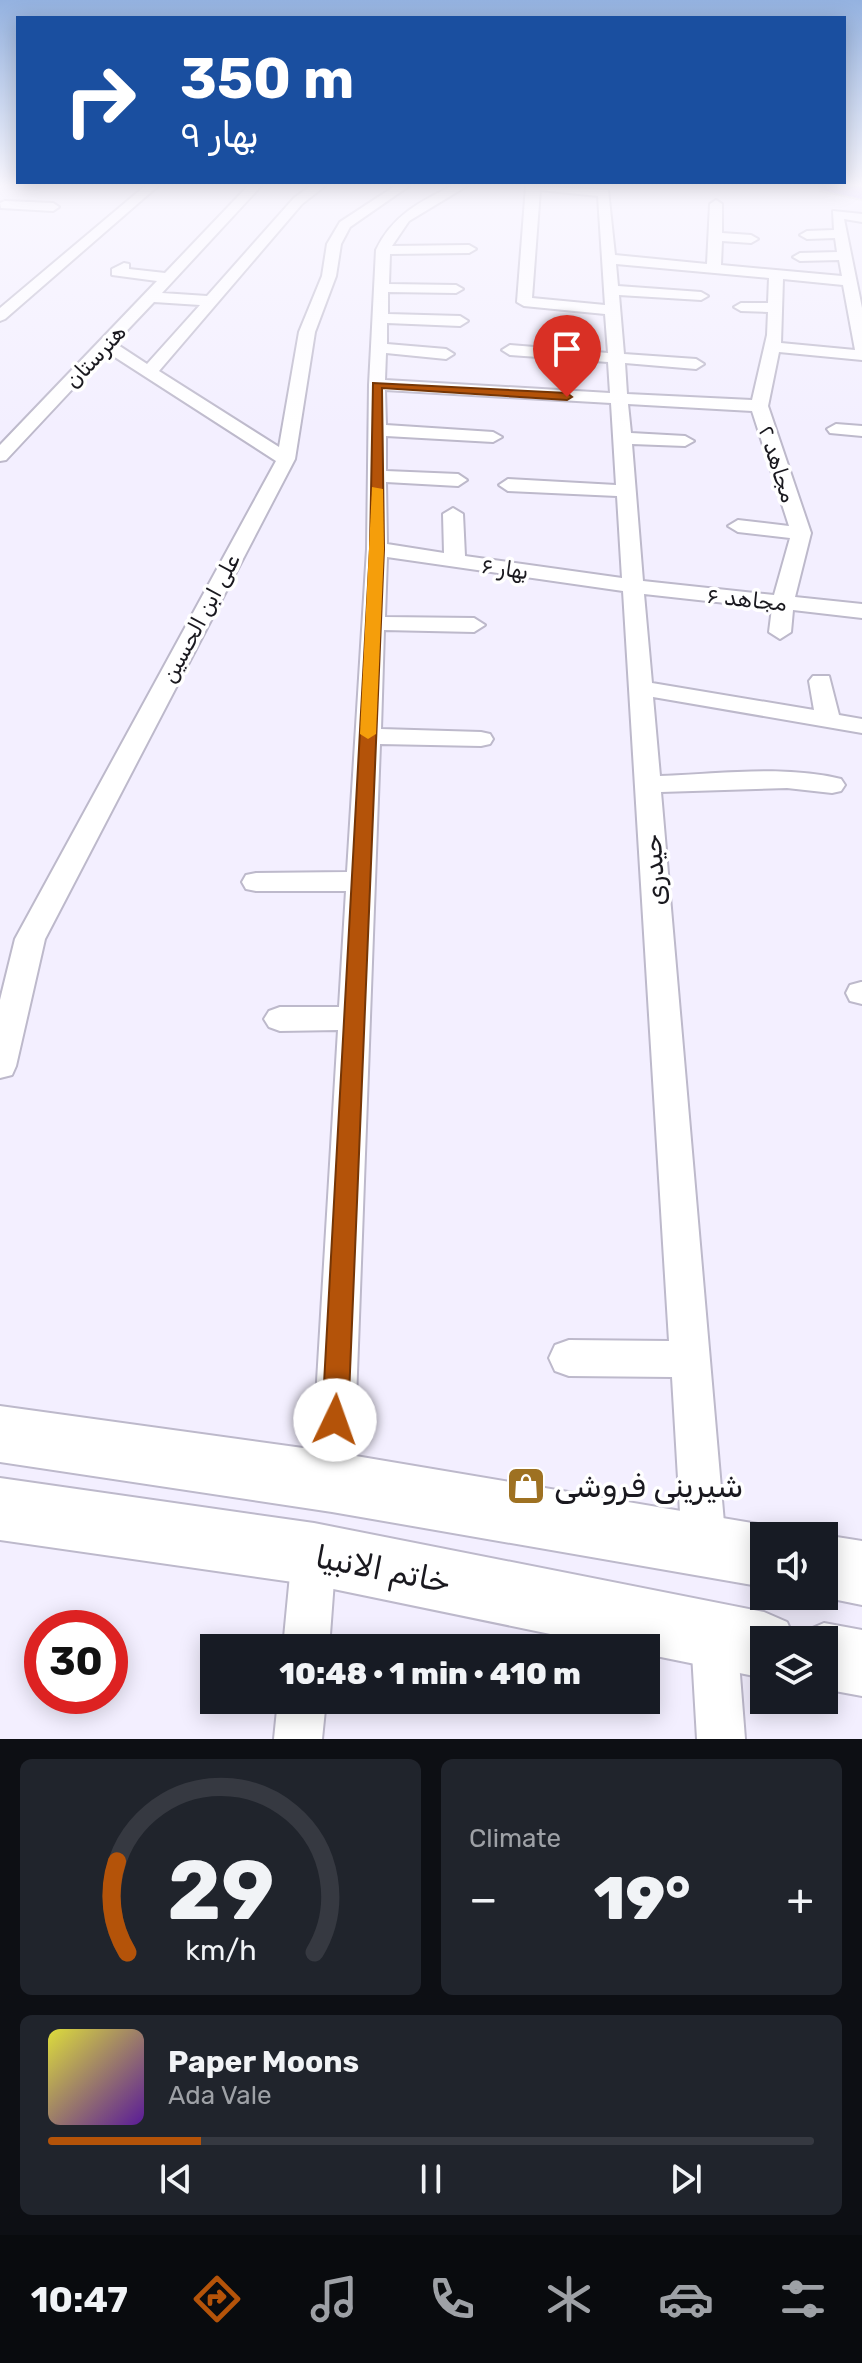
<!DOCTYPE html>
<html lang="en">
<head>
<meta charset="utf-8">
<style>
  :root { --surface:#171b24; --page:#20242c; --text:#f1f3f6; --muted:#9ea1a6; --line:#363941; --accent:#b45309 }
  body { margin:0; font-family:Rubik,Vazirmatn,sans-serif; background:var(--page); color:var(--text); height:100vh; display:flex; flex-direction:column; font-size:30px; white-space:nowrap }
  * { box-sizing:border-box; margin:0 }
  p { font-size:26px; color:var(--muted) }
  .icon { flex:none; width:44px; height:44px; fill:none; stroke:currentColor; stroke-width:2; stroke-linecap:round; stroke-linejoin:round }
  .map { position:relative; height:1739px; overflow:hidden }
  .details { display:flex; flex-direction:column; gap:20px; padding:20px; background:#0d0f14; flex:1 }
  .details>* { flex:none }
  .top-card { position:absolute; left:16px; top:16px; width:830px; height:168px; border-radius:0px; box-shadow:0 4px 20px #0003; background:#1a4fa0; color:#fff; overflow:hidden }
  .buttons { position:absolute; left:750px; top:1522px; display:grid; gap:16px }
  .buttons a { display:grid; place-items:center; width:88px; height:88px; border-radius:0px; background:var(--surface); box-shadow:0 4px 20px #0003; font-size:40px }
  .speed { position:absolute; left:24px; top:1610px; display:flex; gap:16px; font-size:40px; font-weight:700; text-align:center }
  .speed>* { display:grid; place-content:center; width:104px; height:104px; border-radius:50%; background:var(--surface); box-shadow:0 4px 20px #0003; line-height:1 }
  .speed .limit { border:12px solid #d22; background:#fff; color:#111 }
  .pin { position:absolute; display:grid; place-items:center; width:68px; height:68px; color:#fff; margin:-82px -34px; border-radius:50% 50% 50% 0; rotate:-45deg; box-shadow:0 0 8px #0007 }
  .pin .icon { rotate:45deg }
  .me { position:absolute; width:88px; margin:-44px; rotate:3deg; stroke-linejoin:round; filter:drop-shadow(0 0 6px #0008) }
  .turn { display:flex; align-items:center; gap:28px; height:168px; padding:0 32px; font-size:36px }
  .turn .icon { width:104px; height:104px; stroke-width:2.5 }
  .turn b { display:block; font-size:56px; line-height:68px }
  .big { font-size:60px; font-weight:800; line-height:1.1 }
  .details .widget { flex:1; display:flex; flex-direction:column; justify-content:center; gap:12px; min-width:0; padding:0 28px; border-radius:12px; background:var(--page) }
  .details .dial { align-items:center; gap:0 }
  .dial svg { height:208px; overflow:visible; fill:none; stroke:var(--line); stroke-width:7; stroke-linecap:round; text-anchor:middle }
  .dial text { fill:var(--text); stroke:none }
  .song { display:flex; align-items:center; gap:24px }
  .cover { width:96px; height:96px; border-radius:12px; background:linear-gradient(135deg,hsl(60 70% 55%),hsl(270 70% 35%)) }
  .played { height:8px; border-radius:4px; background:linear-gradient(90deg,var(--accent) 20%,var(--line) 20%) }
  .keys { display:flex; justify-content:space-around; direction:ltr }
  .heat { display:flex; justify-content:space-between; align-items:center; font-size:44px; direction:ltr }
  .details .tiles { flex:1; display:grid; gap:20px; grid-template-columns:1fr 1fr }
  .widget:last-child { grid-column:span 2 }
  .trip { position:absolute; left:200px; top:1634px; width:460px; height:80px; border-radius:0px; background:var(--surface); box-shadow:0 4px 20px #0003; font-weight:800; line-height:80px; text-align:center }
  .tabs { display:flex; height:128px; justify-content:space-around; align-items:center; background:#090b0e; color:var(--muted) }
  .tabs .icon { width:56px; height:56px }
  .tabs .active { color:var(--accent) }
  .tabs b { font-size:36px; color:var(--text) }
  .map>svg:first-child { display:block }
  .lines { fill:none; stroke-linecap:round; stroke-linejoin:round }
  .street-casing { stroke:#bdb9cb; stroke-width:4 }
  .secondary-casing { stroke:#bdb9cb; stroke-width:4 }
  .highway-casing { stroke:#d6d6d7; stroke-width:4 }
  .street { fill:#fff; fill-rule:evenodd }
  .secondary { fill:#fff; fill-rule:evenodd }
  .highway { fill:#b79afe; fill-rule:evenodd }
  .route { fill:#b45309; stroke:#753606; stroke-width:2 }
  .slow { fill:#f59e0b }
  .labels { text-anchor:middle; stroke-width:7; stroke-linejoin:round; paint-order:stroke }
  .far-street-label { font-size:22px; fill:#1a191f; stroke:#fff }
  .street-label { font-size:26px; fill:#1a191f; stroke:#fff }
  .near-poi-label { font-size:32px; fill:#1a191f; stroke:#fff; text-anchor:start }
  .near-street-label { font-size:32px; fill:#1a191f; stroke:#fff }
</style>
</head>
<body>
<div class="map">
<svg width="862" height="1739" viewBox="0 0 862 1739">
  <rect width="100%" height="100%" fill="#f3efff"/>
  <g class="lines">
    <g class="street-casing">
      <path id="street" d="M 145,186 L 158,186 L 5,319 L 0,321 L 0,308 Z
        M 248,186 L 261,186 L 162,293 L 207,296 L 294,198 L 311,186 L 325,186 L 302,204 L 159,371 L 279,447 L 299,332 L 322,276 L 327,244 L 340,222 L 395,186 L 409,186 L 350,227 L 341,244 L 336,276 L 315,332 L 295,459 L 45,939 L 16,1066 L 12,1075 L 0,1078 L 0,1000 L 15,939 L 276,461 L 107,352 L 6,460 L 0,461 L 0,445 L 157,281 L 112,275 L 112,269 L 124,263 L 129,264 L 129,269 L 165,273 ZM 154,302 L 200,305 L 147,364 L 115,343 Z
        M 452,186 L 467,186 L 409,221 L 392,246 L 469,245 L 476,249 L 469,253 L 390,254 L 389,284 L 456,285 L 463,289 L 456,293 L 388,292 L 388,314 L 460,316 L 468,321 L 460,326 L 387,323 L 387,344 L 446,349 L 454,354 L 446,359 L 386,353 L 385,380 L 610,393 L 608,362 L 510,355 L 502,350 L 510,345 L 608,353 L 605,314 L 524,306 L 517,302 L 526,186 L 608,190 L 615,255 L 707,264 L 710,204 L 716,200 L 722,204 L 722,233 L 751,235 L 758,239 L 751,243 L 722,241 L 721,265 L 842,276 L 839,260 L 800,261 L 793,257 L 800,253 L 837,252 L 835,238 L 807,239 L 800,235 L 807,231 L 834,230 L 833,211 L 862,214 L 862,222 L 844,219 L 862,308 L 862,360 L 779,352 L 768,406 L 811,533 L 795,597 L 862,604 L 862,618 L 793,610 L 791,632 L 780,639 L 769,632 L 772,608 L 644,594 L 652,683 L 814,710 L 809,681 L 813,676 L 829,676 L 839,715 L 862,719 L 862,733 L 653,697 L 660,776 C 719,774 784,765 841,779 L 845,785 L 841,791 L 832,793 L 787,788 L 661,792 L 726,1546 L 720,1562 L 704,1568 L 688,1562 L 682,1546 L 672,1377 L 569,1376 L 555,1371 L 549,1358 L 555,1345 L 569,1340 L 669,1341 L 623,591 L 387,557 L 385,617 L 474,618 L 485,625 L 474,632 L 384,630 L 381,729 L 481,732 L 490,734 L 493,739 L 490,744 L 481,746 L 380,744 L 353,1482 L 347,1497 L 332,1503 L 317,1497 L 311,1482 L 338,1030 L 280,1031 L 269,1027 L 264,1019 L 269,1011 L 280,1007 L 339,1007 L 346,891 L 256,891 L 246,889 L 242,882 L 246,875 L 256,873 L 347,872 L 367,549 L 369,385 L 376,250 C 392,216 419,202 452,186 ZM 540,190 L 598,196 L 605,305 L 532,298 ZM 616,264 L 769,278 L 768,303 L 741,303 L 734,307 L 741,311 L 768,312 L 767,335 L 752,400 L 627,394 L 625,363 L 696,369 L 704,364 L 696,359 L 624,354 L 619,295 L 701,300 L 708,296 L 701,292 L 618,286 ZM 783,279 L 843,285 L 855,350 L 781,343 ZM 385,390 L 611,403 L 616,485 L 508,479 L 499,485 L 508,491 L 617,496 L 622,578 L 465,556 L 463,514 L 453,508 L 443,514 L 444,553 L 387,544 L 386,482 L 458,486 L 467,480 L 458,474 L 386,471 L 386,436 L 493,442 L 502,437 L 493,432 L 386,425 ZM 628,404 L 752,411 L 789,526 L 738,520 L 728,526 L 738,532 L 790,538 L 774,595 L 643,581 L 632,444 L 685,446 L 694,441 L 685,436 L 631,433 Z
        M 5,201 L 53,203 L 59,207 L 53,211 L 1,208 L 0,203 Z
        M 836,424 L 862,426 L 862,436 L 830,433 L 827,429 Z
        M 861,982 L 862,982 L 862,1004 L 850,1001 L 846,993 L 850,985 Z
        M 314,1532 L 330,1538 L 336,1554 L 329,1648 L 283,1648 L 292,1554 L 298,1538 Z
        M 714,1613 L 730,1620 L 737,1636 L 745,1739 L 697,1739 L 691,1636 L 698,1620 Z
        M 278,1700 L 326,1700 L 322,1739 L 274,1739 Z"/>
    </g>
    <g class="secondary-casing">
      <path id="secondary" d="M 0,1406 L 332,1452 L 764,1525 L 787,1536 L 764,1536 L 764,1587 L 332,1512 L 0,1462 Z
        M 0,1478 L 314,1523 L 764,1612 L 787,1622 L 795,1640 L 764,1640 L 764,1678 L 646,1654 L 646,1648 L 618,1648 L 314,1585 L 0,1540 Z
        M 824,1535 L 862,1541 L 862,1605 L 818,1596 L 824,1596 Z
        M 824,1623 L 862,1630 L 862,1696 L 824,1689 L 824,1640 L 797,1640 L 801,1633 Z"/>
    </g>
    <g class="highway-casing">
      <path id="highway" d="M 819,186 L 862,187 L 862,199 L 821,190 Z"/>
    </g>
    <use href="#street" class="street"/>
    <use href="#secondary" class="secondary"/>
    <use href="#highway" class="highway"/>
  </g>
  <linearGradient id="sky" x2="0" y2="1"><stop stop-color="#94b2e0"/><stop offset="0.43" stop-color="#faf8ff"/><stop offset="1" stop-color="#faf8ff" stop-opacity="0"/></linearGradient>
  <rect width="862" height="430" fill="url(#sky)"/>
  <path class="route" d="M 373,383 L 567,393 L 572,397 L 567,400 L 382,388 L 384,549 L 348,1420 L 344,1429 L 335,1433 L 325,1429 L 322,1420 L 370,549 Z"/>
  <path class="slow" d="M 372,487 L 383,489 L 384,549 L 376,734 L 368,739 L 360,734 Z"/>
  <defs>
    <g id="shop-square" transform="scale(2)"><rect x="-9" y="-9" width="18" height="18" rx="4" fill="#9e7122" stroke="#fff"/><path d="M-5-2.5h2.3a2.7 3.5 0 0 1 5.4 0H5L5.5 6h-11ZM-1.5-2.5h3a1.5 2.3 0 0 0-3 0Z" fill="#fff"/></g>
  </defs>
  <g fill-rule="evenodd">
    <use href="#shop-square" x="526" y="1486"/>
  </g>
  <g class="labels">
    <g class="far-street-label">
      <text transform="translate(95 356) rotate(-47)" y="8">هنرستان</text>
      <text transform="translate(778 464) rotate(72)" y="8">مجاهد ۲</text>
      <text transform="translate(505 568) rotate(8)" y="8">بهار ۶</text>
      <text transform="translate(747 599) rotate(6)" y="8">مجاهد ۶</text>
      <text transform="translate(200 618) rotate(-62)" y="8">علی ابن الحسین</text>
    </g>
    <g class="street-label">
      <text transform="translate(654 870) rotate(-94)" y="9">حیدری</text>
    </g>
    <g class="near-poi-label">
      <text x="554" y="1497">شیرینی فروشی</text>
    </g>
    <g class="near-street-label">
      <text transform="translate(383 1569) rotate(11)" y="11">خاتم الانبیا</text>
    </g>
  </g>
</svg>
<div class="buttons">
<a><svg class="icon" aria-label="sound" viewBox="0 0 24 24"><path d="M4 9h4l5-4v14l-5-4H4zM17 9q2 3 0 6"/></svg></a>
<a><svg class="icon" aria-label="layers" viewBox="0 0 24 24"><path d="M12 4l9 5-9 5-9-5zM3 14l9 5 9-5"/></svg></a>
</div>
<div class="speed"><div class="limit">30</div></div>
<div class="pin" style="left:567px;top:397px;background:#d93025"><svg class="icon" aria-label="arrive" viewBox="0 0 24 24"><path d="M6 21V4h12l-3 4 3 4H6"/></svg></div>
<svg class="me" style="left:335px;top:1420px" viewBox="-20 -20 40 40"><circle r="19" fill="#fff"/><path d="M0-13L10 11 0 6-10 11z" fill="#b45309"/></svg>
<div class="trip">10:48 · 1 min · 410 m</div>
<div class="top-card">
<div class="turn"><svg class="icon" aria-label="right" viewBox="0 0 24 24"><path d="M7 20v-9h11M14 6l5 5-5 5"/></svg><div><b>350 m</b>بهار ۹</div></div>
</div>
</div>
<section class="details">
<div class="tiles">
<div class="widget dial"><svg viewBox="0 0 100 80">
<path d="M14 69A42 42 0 1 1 86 69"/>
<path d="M14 69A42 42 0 0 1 10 34" stroke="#b45309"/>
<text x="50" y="56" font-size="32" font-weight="700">29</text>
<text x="50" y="72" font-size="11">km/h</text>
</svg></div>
<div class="widget"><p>Climate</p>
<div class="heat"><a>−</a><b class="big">19°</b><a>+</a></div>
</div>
<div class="widget">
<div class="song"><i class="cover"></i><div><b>Paper Moons</b><p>Ada Vale</p></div></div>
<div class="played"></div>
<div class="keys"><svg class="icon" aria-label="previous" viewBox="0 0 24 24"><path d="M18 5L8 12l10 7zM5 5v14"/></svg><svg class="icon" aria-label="pause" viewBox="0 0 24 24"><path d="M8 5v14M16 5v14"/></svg><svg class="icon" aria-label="next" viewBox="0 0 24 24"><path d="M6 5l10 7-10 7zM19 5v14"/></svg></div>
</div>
</div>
</section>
<nav class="tabs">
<b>10:47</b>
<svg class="icon active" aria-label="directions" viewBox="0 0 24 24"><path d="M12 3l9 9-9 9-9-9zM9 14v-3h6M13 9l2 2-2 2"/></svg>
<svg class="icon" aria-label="music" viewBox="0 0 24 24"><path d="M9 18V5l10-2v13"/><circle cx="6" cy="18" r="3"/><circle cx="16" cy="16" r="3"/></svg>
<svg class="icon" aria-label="phone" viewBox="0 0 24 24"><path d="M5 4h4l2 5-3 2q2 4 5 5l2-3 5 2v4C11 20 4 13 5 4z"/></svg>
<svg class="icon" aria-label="climate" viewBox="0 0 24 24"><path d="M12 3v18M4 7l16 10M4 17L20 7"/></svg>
<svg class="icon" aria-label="car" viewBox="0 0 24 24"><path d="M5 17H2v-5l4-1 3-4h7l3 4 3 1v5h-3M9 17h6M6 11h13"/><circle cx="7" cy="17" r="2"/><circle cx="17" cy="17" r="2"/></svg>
<svg class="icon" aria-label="filters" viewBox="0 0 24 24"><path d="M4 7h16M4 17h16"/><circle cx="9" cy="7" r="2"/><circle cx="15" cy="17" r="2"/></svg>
</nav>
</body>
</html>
